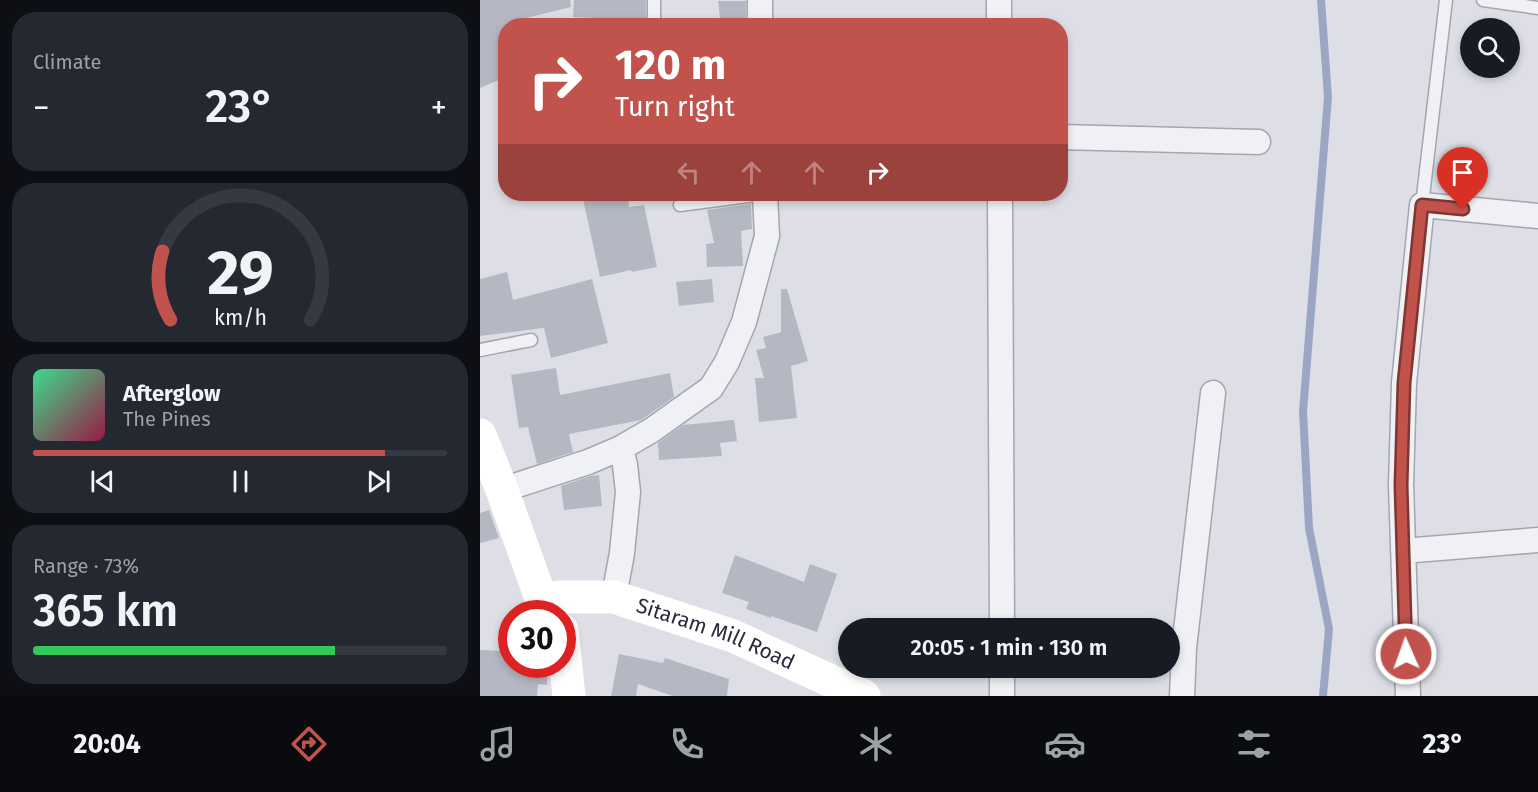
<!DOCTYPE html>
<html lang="en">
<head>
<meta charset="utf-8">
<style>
  :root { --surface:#171b24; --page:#242831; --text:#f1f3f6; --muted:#9ea1a6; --line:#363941; --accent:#c2534c }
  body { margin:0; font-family:"Fira Sans",sans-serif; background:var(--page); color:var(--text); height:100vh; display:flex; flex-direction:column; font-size:22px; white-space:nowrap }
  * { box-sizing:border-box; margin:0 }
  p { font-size:20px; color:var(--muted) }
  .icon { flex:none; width:33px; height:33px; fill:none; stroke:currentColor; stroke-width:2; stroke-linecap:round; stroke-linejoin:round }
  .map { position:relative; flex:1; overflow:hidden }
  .side { display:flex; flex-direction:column; gap:12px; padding:12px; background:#0d0f14; width:480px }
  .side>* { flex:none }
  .hud { position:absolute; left:18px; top:18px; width:570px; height:183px; border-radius:24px; box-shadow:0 3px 9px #0003; background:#c2534c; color:#fff; overflow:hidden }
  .fabs { position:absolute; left:980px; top:18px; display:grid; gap:12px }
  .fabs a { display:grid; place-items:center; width:60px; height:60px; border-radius:50%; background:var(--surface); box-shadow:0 3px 9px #0003; font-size:30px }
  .speed { position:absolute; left:18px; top:600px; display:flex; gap:12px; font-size:30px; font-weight:700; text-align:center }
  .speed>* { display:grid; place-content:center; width:78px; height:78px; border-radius:50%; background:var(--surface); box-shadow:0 3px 9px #0003; line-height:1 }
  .speed .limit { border:9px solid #d22; background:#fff; color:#111 }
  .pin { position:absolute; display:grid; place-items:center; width:51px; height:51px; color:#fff; margin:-62px -26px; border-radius:50% 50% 50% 0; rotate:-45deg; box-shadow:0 0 6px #0007 }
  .pin .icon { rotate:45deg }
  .me { position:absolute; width:66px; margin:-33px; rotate:358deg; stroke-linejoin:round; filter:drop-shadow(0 0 4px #0008) }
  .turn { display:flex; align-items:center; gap:21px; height:126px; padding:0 18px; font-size:27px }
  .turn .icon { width:78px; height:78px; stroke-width:2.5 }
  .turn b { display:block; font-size:42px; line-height:51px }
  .lanes { display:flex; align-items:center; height:57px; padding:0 18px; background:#0003; justify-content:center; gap:30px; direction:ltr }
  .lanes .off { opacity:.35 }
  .big { font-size:45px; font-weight:600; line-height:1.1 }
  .side .card { flex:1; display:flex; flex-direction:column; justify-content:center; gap:9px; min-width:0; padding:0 21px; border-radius:24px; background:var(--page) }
  .side .dial { align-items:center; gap:0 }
  .dial svg { height:156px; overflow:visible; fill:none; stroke:var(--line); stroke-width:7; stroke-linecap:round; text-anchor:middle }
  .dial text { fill:var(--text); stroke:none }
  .song { display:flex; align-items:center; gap:18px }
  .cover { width:72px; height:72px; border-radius:9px; background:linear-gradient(135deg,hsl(150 70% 55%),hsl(340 70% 35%)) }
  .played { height:6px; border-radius:3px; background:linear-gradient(90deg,var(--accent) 85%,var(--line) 85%) }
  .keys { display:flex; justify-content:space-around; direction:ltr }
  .heat { display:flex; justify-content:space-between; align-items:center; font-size:33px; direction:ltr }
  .charge { height:9px; border-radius:4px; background:linear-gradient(90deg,#34c759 73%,var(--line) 0) }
  .trip { position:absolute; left:358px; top:618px; width:342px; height:60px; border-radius:30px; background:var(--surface); box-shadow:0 3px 9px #0003; font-weight:600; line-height:60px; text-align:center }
  .tab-bar { display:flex; height:96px; justify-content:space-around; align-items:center; background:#090b0e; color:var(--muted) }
  .tab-bar .icon { width:42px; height:42px }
  .tab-bar .active { color:var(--accent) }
  .tab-bar b { font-size:27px; color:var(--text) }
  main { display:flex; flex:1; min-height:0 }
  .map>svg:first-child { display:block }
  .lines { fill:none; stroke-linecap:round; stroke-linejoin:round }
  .stream { stroke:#9ba6c4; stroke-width:8 }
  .building { fill:#b5b8c2 }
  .lane-casing { stroke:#a4a5af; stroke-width:15 }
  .street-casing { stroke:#a4a5af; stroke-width:27 }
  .lane { stroke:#f0f1f5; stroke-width:12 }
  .street { stroke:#f0f1f5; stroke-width:24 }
  .secondary { stroke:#fff; stroke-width:33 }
  .route-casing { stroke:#7e3631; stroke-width:15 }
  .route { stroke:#c2534c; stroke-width:10 }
  .labels { text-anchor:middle; stroke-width:6; stroke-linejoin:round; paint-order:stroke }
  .street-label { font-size:21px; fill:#282b3b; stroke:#edeef4 }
</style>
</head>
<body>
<main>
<section class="side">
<div class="card"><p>Climate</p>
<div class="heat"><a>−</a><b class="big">23°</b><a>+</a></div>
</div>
<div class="card dial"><svg viewBox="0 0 100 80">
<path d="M14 69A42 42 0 1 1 86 69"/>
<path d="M14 69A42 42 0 0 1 10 34" stroke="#c2534c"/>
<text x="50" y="56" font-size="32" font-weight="700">29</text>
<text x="50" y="72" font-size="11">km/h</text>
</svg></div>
<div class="card">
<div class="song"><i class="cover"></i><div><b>Afterglow</b><p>The Pines</p></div></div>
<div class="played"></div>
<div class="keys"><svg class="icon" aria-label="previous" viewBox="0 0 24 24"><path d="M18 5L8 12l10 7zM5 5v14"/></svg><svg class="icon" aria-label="pause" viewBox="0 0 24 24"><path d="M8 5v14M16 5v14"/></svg><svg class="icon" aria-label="next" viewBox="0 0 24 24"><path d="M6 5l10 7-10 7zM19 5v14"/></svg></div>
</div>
<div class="card"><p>Range · 73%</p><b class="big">365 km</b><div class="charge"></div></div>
</section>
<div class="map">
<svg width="1058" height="696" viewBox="0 0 1058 696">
  <rect width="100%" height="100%" fill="#dedfe6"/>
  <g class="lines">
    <path class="stream" d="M 841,0 L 848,97 L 823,412 L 829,528 L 849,629 L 843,696"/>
  </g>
  <path class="building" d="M 0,0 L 90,0 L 91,7 L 26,23 L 26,77 L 0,88 Z
    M 94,0 L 166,0 L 166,19 L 147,18 L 147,22 L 116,25 L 115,18 L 93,17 Z
    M 238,1 L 266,1 L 266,26 L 241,26 Z
    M 102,194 L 148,194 L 149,207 L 164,205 L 177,267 L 152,272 L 151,270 L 120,277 Z
    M 271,204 L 272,229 L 261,231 L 263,266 L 227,267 L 226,244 L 234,243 L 227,210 Z
    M 27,272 L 33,300 L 112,279 L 128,343 L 71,358 L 64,328 L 0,336 L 0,279 Z
    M 232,279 L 234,302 L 199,306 L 196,282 Z
    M 301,289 L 307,289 L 328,361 L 311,366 L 317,418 L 279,422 L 275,378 L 284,378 L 276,350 L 286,348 L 283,337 L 301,332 Z
    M 76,368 L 80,395 L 190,373 L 194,397 L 161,420 L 89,434 L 93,452 L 57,464 L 48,427 L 39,428 L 31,375 Z
    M 254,420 L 257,441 L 240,443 L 242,456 L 179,460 L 178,443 L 203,425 Z
    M 119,475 L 122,506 L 84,510 L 81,486 L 110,476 Z
    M 9,510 L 19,538 L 0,543 L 0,513 Z
    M 255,555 L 324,582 L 330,564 L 357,574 L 337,632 L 291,616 L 291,618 L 266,609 L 269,602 L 242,593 Z
    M 0,650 L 32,651 L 32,664 L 67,664 L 67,685 L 58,684 L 57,696 L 0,696 Z
    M 139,654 L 183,663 L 185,658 L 249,679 L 247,696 L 193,696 L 158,684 L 156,696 L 131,696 Z"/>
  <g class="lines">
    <g class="lane-casing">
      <path id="lane" d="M 174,0 L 174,26
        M 1003,0 L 1058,8
        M 200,205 L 283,194
        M 942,205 L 966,0
        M 0,350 L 51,340"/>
    </g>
    <g class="street-casing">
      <path id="street" d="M 519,0 L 519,26
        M 280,26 L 280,0
        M 580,137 L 778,142
        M 520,194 L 522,628
        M 22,490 L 108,462 L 141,448 L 172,430 L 231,388 L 247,362 L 264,322 L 287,236 L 285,194
        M 923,551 L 1058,540
        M 134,597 L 142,553 L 148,492 L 145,465 L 141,448
        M 522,668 L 522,696
        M 702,696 L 704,648 L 733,393
        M 928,696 L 921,485 L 924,383 L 942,205 L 1058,216"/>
    </g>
    <use href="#lane" class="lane"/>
    <use href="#street" class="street"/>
    <g class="secondary">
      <path d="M 0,435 L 22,490 L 59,593"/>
      <path id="s1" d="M 78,597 L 134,597 L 253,636 L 384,696"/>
      <path d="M 82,630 L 89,696"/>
    </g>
  </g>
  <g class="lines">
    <g class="route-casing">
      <path id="route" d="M 926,654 L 921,485 L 924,383 L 942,205 L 983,209"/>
    </g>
    <use href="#route" class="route"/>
  </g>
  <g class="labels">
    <g class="street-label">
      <text dy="7" stroke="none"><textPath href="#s1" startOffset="164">Sitaram Mill Road</textPath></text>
    </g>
  </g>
</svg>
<div class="fabs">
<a><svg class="icon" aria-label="search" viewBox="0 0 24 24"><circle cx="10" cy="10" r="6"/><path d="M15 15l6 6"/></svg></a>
</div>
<div class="speed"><div class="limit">30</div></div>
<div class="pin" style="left:983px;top:209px;background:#d93025"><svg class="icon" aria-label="arrive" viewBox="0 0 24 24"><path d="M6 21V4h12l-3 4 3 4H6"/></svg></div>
<svg class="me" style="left:926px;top:654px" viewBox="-20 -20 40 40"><circle r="17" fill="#c2534c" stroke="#fff" stroke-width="3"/><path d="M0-11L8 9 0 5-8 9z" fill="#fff"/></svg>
<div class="trip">20:05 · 1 min · 130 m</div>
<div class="hud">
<div class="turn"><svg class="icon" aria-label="right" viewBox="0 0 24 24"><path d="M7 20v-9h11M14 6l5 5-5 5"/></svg><div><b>120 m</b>Turn right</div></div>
<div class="lanes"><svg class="icon off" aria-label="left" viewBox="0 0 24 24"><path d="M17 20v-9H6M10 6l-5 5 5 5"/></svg><svg class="icon off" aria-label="ahead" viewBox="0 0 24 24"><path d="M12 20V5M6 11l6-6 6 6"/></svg><svg class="icon off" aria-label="ahead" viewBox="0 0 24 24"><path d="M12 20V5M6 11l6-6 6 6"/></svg><svg class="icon" aria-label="right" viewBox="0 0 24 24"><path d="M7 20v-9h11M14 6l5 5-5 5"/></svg></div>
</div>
</div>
</main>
<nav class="tab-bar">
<b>20:04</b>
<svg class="icon active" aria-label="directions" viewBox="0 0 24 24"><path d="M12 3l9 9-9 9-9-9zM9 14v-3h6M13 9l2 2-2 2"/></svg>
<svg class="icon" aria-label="music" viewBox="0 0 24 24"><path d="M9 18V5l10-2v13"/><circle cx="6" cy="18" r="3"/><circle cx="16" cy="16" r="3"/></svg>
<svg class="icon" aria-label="phone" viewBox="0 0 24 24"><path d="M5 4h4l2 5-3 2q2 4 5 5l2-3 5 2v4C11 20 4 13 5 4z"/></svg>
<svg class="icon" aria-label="climate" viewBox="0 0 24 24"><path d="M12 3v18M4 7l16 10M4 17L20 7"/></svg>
<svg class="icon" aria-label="car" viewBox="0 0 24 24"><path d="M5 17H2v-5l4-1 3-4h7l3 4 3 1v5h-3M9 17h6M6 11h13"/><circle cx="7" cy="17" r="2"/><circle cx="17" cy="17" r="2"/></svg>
<svg class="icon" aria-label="filters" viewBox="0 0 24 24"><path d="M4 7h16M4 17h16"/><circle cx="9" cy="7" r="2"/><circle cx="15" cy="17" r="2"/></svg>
<b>23°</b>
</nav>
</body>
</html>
